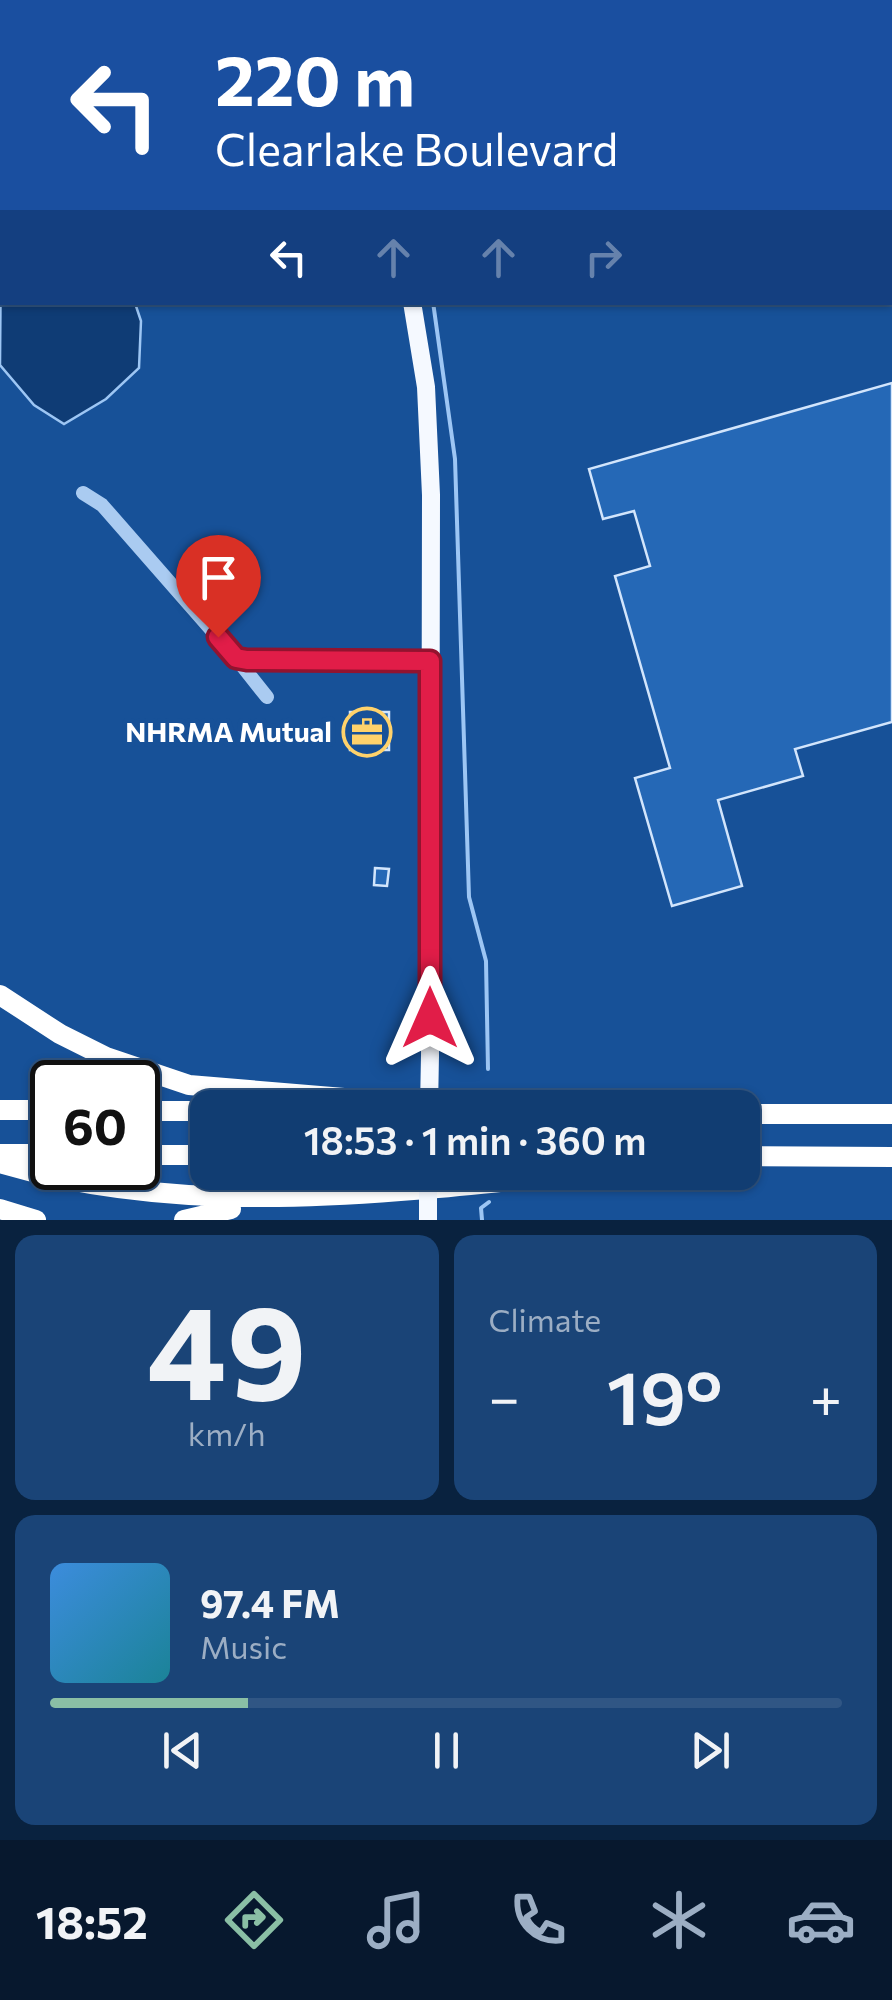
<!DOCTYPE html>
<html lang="en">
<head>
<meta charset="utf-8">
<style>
  :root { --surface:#113d72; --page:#1a4477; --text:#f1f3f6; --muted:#9caec4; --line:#305684; --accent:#8abfa5 }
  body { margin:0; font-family:Commissioner,sans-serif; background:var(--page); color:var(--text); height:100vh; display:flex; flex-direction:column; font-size:38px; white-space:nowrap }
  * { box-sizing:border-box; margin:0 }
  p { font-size:32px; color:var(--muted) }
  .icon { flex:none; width:55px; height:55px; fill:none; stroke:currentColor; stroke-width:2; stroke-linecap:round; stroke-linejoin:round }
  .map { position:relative; height:1220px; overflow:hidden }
  .details { display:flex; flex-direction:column; gap:15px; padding:15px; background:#09223f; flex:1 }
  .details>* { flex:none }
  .guide { position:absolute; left:0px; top:0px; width:892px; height:305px; box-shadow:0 2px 8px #0004,0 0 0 2px var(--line); background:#1a4fa0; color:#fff; overflow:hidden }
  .speed { position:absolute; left:30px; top:1060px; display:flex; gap:20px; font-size:50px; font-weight:700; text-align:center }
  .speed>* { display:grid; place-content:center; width:130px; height:130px; border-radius:50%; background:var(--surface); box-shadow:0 2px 8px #0004,0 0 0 2px var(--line); line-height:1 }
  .speed .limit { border:5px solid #111; border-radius:15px; background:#fff; color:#111 }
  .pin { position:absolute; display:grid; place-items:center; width:85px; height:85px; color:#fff; margin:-102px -42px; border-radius:50% 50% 50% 0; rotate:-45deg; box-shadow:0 0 10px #0007 }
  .pin .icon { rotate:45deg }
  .me { position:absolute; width:110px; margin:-55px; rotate:0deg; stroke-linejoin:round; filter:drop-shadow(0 0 8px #0008) }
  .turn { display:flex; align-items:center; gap:35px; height:210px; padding:0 50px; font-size:45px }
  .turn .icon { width:130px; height:130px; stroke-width:2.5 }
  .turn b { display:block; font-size:70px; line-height:85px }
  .lanes { display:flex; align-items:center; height:95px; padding:0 50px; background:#0003; justify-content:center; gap:50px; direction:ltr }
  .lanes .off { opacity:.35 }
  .big { font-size:75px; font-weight:600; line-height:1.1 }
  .details .card { flex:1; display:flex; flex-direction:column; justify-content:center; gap:15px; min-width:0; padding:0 35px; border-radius:20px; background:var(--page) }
  .details .dial { align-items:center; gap:0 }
  .dial b { font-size:130px; line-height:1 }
  .song { display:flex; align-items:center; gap:30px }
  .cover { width:120px; height:120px; border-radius:15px; background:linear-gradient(135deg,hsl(210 70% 55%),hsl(190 70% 35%)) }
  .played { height:10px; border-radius:5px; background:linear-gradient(90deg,var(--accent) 25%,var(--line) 25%) }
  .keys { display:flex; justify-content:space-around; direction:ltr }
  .heat { display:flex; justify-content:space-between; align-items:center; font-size:55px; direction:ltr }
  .details .tiles { flex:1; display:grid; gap:15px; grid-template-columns:1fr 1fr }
  .card:last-child { grid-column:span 2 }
  .trip { position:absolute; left:190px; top:1090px; width:570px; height:100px; border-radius:20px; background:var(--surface); box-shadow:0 2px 8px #0004,0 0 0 2px var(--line); font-weight:600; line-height:100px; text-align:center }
  .tabs { display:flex; height:160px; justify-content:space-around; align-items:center; background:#07182e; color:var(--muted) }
  .tabs .icon { width:70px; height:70px }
  .tabs .selected { color:var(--accent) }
  .tabs b { font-size:45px; color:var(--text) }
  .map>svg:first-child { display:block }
  .water { fill:#0f3c75; stroke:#9dc6f4; stroke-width:2.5 }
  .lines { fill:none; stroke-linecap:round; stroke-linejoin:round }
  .stream { stroke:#9dc6f4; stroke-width:4 }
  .building { fill:#2568b6; stroke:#d2e5fc; stroke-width:2.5 }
  .minor { stroke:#aacbf1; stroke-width:14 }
  .major { stroke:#f5f9ff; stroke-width:18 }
  .highway { stroke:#fff; stroke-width:20 }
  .rail-casing { stroke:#fff; stroke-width:8 }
  .rail { stroke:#175198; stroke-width:4; stroke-dasharray:11; stroke-linecap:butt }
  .major-bridge { stroke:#f5f9ff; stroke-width:18 }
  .route-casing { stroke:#92132f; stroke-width:25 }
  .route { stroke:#e11d48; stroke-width:18 }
  .labels { text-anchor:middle; stroke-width:10; stroke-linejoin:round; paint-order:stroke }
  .poi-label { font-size:28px; font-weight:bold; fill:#fff; stroke:#175198; text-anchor:end }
</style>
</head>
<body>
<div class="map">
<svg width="892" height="1220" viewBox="0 0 892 1220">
  <rect width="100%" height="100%" fill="#175198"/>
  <path class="water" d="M 2,122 L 2,302 L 135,303 L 141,321 L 139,368 L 106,399 L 64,424 L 34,405 L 0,365 Z"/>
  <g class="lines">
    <path class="stream" d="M 378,2 L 379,0
      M 433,302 L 455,459 L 469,897 L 486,961 L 488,1069
      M 482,1220 L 481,1208 L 489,1202"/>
  </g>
  <path class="building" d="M 892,383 L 892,722 L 795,749 L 803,776 L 718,800 L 742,886 L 672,906 L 635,778 L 670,768 L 615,576 L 650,566 L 634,511 L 603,519 L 589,469 Z
    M 350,712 L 389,712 L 389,750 L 350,750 Z
    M 375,868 L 389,869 L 387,886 L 374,885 Z"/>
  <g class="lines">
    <path class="minor" d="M 83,493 L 102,505 L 236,658 L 258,661 L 430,661
      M 236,658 L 267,697"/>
    <path class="major" d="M 305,0 L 306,2
      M 412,302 L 426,387 L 431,495 L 430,1055
      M 428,1201 L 428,1220"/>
    <path class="highway" d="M 0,995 L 60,1034 L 106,1057 L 189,1085 L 465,1108
      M 0,1110 L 52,1110
      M 138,1111 L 208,1111
      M 742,1114 L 892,1114
      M 0,1154 L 52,1154
      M 138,1155 L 208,1155
      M 742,1156 L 892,1157
      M 0,1163 C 190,1220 397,1193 592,1172
      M 0,1209 L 36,1220
      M 184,1220 L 231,1209"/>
    <g class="rail-casing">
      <path id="rail" d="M 883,0 L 884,2
        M 890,24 L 892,31"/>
    </g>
    <use href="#rail" class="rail"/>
    <path class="major-bridge" d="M 429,1108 L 430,1055
      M 428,1201 L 428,1172"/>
  </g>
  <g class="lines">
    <g class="route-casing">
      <path id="route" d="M 218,637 L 236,658 L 247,660 L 430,661 L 430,1018"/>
    </g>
    <use href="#route" class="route"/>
  </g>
  <defs>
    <g id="office-ring" transform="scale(2.5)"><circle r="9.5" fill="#175198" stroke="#ffd26b" stroke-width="1.5"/><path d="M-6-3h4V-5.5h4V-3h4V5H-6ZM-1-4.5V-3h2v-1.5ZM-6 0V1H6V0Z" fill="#ffd26b"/></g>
  </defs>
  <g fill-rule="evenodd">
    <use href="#office-ring" x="367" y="732"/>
  </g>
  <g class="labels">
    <g class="poi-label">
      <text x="332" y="742">NHRMA Mutual</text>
    </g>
  </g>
</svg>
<div class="speed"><div class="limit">60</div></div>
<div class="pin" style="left:218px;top:637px;background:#d93025"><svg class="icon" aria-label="arrive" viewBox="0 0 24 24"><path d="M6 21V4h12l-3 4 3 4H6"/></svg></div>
<svg class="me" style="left:430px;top:1018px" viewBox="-20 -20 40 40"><path d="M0-17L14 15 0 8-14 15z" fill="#e11d48" stroke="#fff" stroke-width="4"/></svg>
<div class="trip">18:53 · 1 min · 360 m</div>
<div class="guide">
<div class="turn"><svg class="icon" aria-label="left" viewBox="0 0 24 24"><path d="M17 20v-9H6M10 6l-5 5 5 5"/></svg><div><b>220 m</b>Clearlake Boulevard</div></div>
<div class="lanes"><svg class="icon" aria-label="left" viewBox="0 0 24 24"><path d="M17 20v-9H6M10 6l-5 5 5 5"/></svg><svg class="icon off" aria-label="ahead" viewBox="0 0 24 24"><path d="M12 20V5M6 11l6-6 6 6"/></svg><svg class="icon off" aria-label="ahead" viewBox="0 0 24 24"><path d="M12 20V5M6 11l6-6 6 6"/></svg><svg class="icon off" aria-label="right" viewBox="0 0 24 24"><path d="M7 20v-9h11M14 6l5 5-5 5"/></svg></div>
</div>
</div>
<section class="details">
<div class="tiles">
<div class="card dial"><b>49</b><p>km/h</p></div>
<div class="card"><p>Climate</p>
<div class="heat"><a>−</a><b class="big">19°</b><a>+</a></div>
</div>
<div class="card">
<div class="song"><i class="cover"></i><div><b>97.4 FM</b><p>Music</p></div></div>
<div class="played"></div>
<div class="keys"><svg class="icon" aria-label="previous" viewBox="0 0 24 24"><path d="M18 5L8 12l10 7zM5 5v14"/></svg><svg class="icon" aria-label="pause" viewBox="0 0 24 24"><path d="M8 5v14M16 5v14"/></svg><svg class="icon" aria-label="next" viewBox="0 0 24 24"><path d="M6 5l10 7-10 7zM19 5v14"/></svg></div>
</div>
</div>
</section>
<nav class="tabs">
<b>18:52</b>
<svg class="icon selected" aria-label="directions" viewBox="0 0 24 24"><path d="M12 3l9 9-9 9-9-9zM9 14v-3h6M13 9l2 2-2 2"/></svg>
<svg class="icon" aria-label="music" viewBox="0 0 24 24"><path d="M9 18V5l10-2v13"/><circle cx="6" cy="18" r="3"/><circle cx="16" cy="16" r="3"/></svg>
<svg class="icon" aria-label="phone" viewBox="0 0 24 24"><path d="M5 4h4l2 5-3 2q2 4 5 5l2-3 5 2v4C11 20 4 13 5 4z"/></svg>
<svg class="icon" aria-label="climate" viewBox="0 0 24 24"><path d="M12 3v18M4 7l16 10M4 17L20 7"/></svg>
<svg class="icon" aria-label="car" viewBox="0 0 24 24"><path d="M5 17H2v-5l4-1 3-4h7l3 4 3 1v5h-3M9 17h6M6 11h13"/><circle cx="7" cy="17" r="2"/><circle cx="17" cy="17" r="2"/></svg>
</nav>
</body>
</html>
